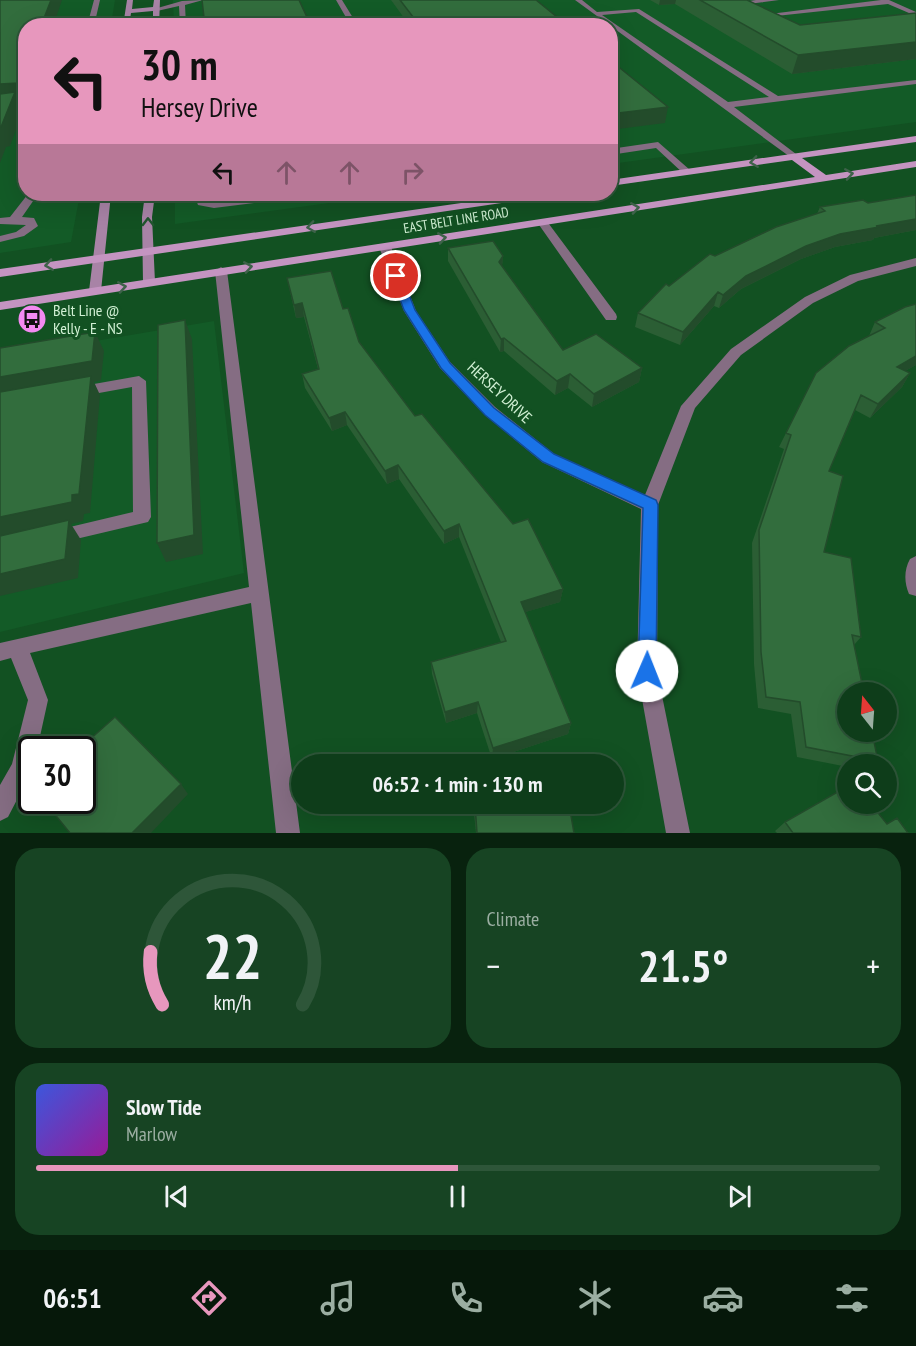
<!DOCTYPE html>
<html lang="en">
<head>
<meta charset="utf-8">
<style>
  :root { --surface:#0e3d1a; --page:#174423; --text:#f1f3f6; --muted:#9baea2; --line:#2e5639; --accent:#e797bd }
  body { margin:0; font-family:"PT Sans Narrow",sans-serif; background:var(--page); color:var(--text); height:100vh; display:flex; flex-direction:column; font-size:22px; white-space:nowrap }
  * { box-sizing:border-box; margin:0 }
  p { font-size:20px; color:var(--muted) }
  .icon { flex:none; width:33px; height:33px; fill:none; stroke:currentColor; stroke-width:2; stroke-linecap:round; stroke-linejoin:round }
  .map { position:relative; height:833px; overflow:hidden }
  .side { display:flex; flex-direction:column; gap:15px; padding:15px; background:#08220e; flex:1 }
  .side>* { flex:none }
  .hud { position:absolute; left:18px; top:18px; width:600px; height:183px; border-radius:24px; box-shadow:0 6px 24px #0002,0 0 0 2px var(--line); background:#e797bd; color:#111; overflow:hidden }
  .needle { width:39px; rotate:343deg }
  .tools { position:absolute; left:837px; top:682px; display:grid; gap:12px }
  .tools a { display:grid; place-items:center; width:60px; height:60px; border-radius:50%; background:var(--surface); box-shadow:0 6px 24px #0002,0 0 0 2px var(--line); font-size:30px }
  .speed { position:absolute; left:18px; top:736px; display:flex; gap:12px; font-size:30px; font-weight:700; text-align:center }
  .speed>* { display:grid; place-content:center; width:78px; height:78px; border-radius:50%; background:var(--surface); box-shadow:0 6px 24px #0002,0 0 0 2px var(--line); line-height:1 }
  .speed .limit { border:3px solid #111; border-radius:9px; background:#fff; color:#111 }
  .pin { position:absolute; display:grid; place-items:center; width:51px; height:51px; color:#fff; margin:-26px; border:3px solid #fff; border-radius:50%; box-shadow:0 2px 6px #0007 }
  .me { position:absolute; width:66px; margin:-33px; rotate:1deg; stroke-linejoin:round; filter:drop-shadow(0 0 4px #0008) }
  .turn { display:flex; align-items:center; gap:21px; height:126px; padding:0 24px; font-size:27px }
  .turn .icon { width:78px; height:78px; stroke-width:2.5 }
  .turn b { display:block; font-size:42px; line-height:51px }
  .lanes { display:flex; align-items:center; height:57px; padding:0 24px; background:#0003; justify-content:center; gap:30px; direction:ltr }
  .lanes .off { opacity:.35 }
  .big { font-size:45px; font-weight:600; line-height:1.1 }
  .side .card { flex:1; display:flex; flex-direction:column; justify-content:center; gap:9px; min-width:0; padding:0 21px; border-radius:24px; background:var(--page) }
  .side .dial { align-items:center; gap:0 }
  .dial svg { height:156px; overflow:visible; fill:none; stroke:var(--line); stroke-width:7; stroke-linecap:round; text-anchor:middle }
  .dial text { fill:var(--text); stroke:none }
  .song { display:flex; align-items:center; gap:18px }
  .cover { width:72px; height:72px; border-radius:9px; background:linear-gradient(135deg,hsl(230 70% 55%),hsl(300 70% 35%)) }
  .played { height:6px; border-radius:3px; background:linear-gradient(90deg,var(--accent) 50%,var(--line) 50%) }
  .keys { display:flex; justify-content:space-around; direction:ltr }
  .heat { display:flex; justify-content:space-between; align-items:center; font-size:33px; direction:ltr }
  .side .tiles { flex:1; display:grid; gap:15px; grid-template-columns:1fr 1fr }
  .card:last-child { grid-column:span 2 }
  .trip { position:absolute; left:291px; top:754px; width:333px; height:60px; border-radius:30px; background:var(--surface); box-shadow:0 6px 24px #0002,0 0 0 2px var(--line); font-weight:600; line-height:60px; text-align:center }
  .tab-bar { display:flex; height:96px; justify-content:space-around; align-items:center; background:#06180a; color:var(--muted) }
  .tab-bar .icon { width:42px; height:42px }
  .tab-bar .active { color:var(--accent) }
  .tab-bar b { font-size:27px; color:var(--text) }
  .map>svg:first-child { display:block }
  .built { fill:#135b27 }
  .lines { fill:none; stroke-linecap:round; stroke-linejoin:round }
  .lane { fill:#856d83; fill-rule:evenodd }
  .street { fill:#856d83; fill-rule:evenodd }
  .secondary { fill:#a883a6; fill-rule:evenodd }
  .primary { fill:#c494c1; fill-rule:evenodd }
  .wall { fill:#2b5e34 }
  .shaded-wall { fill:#234c2b }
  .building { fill:#326d3d; stroke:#234c2b; stroke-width:1.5 }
  .oneway { stroke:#3e624a }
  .oneway2 { stroke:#21562f }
  .route { fill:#1a73e8; stroke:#114b97; stroke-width:1.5 }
  .labels { text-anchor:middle; stroke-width:6; stroke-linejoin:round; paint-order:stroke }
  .far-street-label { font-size:14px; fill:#d1f0d4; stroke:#125122 }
  .poi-label { font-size:16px; fill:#d1f0d4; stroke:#125122; text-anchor:start }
  .street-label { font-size:16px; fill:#d1f0d4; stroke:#125122 }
</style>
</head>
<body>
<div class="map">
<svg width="916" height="833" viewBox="0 0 916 833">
  <rect width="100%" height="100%" fill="#125122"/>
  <path class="built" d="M 0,0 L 115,0 L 111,25 L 26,26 L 26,194 L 80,194 L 71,242 L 0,253 Z
    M 173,0 L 916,0 L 916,122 L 611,164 L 610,26 L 174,25 Z
    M 175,194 L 395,194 L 175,224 Z
    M 214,321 L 244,573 L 0,632 L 0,357 Z"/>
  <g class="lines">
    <path class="lane" d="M 94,0 L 100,0 L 94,26 L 87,26 Z
      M 203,0 L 185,5 L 186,26 L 180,26 L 179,6 L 157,11 L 154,9 L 182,1 Z
      M 336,0 L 342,0 L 358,26 L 351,26 Z
      M 575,0 L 582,0 L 597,12 L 639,9 L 778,96 L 916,80 L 916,84 L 734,107 L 796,154 L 798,156 L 793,159 ZM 636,12 L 769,97 L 728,102 L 602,15 Z
      M 756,0 L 779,0 L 733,6 L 730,4 Z
      M 881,0 L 889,0 L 916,12 L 916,16 L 888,4 L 757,18 L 754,16 Z
      M 26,103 L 26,108 L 0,111 L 0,105 Z
      M 658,142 L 690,170 L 690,174 L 684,174 L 656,148 L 610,155 L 610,149 Z
      M 28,194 L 38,194 L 22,217 L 34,218 L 38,226 L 24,236 L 0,242 L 0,236 L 16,232 L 26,225 L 0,224 L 0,218 L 10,217 Z
      M 194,194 L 204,194 L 206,201 L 214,202 L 280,194 L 305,194 L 300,197 L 214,208 L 198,205 Z
      M 454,194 L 464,194 L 472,205 L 467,208 L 463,207 Z
      M 542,219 L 546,220 L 616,314 L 617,317 L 616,320 L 606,320 L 537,222 Z
      M 221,267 L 227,271 L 300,833 L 276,833 L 251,603 L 30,653 L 48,700 L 37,750 L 32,750 L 32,771 L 8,817 L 0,821 L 0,785 L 12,764 L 28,700 L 11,658 L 0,661 L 0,643 L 249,587 L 215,271 Z
      M 139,376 L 146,381 L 151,517 L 148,522 L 59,543 L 53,541 L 50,536 L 53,531 L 133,512 L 132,387 L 77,397 L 70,392 L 77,387 Z
      M 916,556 L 916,596 L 909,594 C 904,582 904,570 910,559 Z"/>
    <path class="street" d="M 385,244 L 391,247 L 416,311 L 450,362 L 495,407 L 554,454 L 645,495 L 681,406 L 731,349 L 805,297 L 850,275 L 916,258 L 916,266 L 858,281 L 813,303 L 741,355 L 695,408 L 658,505 L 657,671 L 690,833 L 666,833 L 637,671 L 641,509 L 542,462 L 485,415 L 440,368 L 404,311 L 379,247 Z"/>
    <path class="secondary" d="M 127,0 L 133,0 L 132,9 L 153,7 L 154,0 L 160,0 L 159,26 L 153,26 L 153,11 L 131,13 L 129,26 L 123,26 Z
      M 101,194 L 111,194 L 101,291 L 95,295 L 89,291 Z
      M 145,194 L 155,194 L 152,217 L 155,282 L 149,286 L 143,282 L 142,217 Z"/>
    <path class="primary" d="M 916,136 L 916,142 L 802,158 L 826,175 L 916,161 L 916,167 L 0,310 L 0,302 L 815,177 L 792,160 L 610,186 L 610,180 Z
      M 524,194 L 547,194 L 542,197 L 0,277 L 0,269 Z"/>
  </g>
  <path class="wall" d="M 391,0 L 536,0 L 568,26 L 410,26 Z
    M 650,0 L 747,0 L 800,25 L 916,13 L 916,59 L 792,74 L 675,4 L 659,5 Z
    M 916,195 L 916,230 L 874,238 L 873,240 L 835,247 L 801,259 L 741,289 L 719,308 L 714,306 L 680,345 L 635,327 L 638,313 L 669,286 L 715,256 L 817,214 L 820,207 L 868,203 Z
    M 448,248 L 503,256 L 502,266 L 563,350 L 642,368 L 639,382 L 592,407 L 568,388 L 555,395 L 504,351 L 500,352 L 448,261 Z
    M 287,278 L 343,309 L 359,342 L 415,416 L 563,589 L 560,602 L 525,612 L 571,723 L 568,734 L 492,759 L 477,713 L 446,723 L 432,674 L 431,662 L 501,642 L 459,537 L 444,544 L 399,479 L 387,484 L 347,425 L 332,431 L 305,388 L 302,374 L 318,369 L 304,317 L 296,318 Z
    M 905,307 L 916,365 L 905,371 L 910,373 L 902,387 L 870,418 L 855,410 L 829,471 L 824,552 L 861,637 L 854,645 L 878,761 L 873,765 L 848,765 L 848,767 L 797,757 L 791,714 L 758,708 L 754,664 L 752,543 L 784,449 L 779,447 L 786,433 L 869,336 L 875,322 Z
    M 473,804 L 569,804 L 574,833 L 476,833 Z
    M 785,822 L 887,824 L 908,833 L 777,833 L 775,831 Z"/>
  <path class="shaded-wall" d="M 51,0 L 62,0 L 53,26 L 41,26 Z
    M 660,0 L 676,0 L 675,4 L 659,5 Z
    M 916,42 L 916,59 L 792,74 L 798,55 Z
    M 26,65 L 26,101 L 19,102 L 23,111 L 10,146 L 6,147 L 0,163 L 0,84 Z
    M 668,107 L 665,123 L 610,130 L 610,114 Z
    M 916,219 L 916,230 L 874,238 L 873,240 L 835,247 L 801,259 L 741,289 L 719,308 L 723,295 L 746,276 L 806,246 L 840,234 L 876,226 Z
    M 503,256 L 502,269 L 499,262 Z
    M 718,292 L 714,306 L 680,345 L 683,332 Z
    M 302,303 L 304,317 L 296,318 L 294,305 Z
    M 185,320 L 192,339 L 203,554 L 166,562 L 157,543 Z
    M 95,332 L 104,351 L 101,380 L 94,382 L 100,395 L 90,513 L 84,514 L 83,521 L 71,524 L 81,540 L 78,578 L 0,596 L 0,377 Z
    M 504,338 L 504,351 L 500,352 L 501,339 Z
    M 916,356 L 916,365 L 889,380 L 897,367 Z
    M 642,368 L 639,382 L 592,407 L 594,394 Z
    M 910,373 L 902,387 L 870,418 L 878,404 Z
    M 570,374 L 568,388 L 555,395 L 557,381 Z
    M 345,412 L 347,425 L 332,431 L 329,418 Z
    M 398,465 L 399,479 L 387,484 L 385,471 Z
    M 459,524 L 459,537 L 444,544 L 444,531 Z
    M 563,589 L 560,602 L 519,614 L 521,602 Z
    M 478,702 L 477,713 L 446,723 L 445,712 Z
    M 571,723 L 568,734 L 492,759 L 493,748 Z
    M 181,784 L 188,794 L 151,833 L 132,833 Z"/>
  <path class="building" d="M 0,0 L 51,0 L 41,26 L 26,26 L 26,65 L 19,83 L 0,84 Z
    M 202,0 L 299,0 L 311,26 L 205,26 Z
    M 400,0 L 536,0 L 568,26 L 420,26 Z
    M 700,0 L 747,0 L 800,25 L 916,13 L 916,42 L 798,55 Z
    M 610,60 L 668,107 L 610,114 Z
    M 15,92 L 1,127 L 0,127 L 0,94 Z
    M 916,195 L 916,219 L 876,226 L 879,227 L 840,234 L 806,246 L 746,276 L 723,295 L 718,292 L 683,332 L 638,313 L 666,284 L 669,286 L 710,254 L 715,256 L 776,227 L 825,211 L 820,207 L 863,200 L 868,203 Z
    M 493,241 L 503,256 L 499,262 L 563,350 L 596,334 L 642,368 L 594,394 L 570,374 L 557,381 L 504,338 L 501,339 L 448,248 Z
    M 331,271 L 343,309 L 348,308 L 359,342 L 415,416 L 422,414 L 513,524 L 528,519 L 563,589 L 521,602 L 571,723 L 493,748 L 478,702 L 445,712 L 431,662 L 506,641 L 459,524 L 444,531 L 398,465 L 385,471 L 345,412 L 329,418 L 302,374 L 319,369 L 302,303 L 294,305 L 287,278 Z
    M 916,304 L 916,356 L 897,367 L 910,373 L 878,404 L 861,395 L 829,471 L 843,476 L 824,552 L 851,558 L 861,637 L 852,635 L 864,693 L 848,693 L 848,732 L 872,732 L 878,761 L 806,747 L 800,702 L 766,697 L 761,652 L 759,530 L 791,435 L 786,433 L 816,373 L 849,346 L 885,328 L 875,322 L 905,307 Z
    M 185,320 L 194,535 L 157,543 L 158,325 Z
    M 95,332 L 92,361 L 0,377 L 0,348 Z
    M 91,376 L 79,494 L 72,495 L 72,502 L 0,517 L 0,392 Z
    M 69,520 L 65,559 L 0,574 L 0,536 Z
    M 115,717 L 181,784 L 132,833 L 70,833 L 44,801 L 82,801 L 82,750 L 78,750 Z
    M 848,786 L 848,804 L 871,804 L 887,824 L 897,818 L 908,833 L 793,833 L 785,822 Z
    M 475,804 L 569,804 L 574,833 L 477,833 Z"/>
  <defs><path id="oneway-chevron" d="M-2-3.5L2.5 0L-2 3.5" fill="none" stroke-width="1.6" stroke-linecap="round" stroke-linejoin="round" transform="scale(1.5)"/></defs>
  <g class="oneway">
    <use href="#oneway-chevron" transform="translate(754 162) rotate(172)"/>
    <use href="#oneway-chevron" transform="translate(849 174) rotate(-9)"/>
    <use href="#oneway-chevron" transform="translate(635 208) rotate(-9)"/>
    <use href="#oneway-chevron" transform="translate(311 227) rotate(172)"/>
    <use href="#oneway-chevron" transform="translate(442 238) rotate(-9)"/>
    <use href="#oneway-chevron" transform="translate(49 265) rotate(171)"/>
    <use href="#oneway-chevron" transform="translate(248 267) rotate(-9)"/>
    <use href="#oneway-chevron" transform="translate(122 287) rotate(-9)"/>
  </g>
  <use class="oneway2" href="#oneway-chevron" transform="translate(148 222) rotate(-91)"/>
  <path class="route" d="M 396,273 L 402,276 L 415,310 L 450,363 L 494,408 L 554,454 L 656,500 L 658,505 L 656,671 L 653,677 L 647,680 L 640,677 L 638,671 L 643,508 L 543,462 L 485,415 L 441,368 L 404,310 L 391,276 Z"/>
  <defs>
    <g id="bus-disc" transform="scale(1.5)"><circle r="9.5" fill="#f38af1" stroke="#125122"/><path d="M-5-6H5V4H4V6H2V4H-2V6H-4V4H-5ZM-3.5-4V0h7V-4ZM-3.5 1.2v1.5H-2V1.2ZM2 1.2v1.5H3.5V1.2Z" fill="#111"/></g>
  </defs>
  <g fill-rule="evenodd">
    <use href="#bus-disc" x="32" y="319"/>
  </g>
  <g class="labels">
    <g class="far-street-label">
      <text transform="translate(456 220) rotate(-9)" y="5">EAST BELT LINE ROAD</text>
    </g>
    <g class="poi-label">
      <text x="53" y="316">Belt Line @<tspan x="53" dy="18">Kelly - E - NS</tspan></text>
    </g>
    <g class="street-label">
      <text transform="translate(500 392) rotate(43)" y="6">HERSEY DRIVE</text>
    </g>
  </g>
</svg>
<div class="tools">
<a><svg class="needle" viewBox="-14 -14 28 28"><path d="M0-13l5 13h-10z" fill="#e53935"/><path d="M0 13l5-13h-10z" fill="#9baea2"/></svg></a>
<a><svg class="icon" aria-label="search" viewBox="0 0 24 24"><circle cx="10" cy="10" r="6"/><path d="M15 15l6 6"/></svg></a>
</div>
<div class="speed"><div class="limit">30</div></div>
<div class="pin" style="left:396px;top:276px;background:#d93025"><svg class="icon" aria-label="arrive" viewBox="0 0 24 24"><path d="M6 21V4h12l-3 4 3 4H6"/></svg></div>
<svg class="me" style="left:647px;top:671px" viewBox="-20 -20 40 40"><circle r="19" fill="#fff"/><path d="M0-13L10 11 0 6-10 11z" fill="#1a73e8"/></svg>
<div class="trip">06:52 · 1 min · 130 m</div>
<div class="hud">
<div class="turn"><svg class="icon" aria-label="left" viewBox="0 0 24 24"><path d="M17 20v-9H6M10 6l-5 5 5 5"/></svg><div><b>30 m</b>Hersey Drive</div></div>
<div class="lanes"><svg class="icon" aria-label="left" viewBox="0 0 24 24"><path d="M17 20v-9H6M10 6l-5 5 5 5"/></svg><svg class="icon off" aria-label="ahead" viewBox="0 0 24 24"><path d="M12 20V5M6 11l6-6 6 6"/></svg><svg class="icon off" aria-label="ahead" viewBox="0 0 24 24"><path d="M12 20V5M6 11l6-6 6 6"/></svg><svg class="icon off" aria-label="right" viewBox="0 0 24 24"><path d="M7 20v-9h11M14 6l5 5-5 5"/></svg></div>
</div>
</div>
<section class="side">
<div class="tiles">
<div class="card dial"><svg viewBox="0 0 100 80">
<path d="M14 69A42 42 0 1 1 86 69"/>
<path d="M14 69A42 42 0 0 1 8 42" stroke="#e797bd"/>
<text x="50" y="56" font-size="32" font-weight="700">22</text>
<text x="50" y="72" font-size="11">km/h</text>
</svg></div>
<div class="card"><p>Climate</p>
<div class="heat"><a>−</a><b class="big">21.5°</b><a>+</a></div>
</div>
<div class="card">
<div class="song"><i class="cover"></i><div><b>Slow Tide</b><p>Marlow</p></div></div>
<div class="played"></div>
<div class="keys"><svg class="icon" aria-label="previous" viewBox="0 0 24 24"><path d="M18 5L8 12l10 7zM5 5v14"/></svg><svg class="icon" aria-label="pause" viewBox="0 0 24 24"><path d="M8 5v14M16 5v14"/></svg><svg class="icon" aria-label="next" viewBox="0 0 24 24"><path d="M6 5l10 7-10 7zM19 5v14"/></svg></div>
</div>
</div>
</section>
<nav class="tab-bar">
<b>06:51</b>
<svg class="icon active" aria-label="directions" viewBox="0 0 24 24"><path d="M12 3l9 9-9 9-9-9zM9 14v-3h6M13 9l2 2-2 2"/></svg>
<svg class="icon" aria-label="music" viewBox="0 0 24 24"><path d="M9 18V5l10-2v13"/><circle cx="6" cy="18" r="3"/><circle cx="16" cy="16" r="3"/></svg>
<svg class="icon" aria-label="phone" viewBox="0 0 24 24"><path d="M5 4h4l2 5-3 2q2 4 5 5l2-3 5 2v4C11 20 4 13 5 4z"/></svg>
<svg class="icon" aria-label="climate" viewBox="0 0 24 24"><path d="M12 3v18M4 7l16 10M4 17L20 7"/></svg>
<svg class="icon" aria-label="car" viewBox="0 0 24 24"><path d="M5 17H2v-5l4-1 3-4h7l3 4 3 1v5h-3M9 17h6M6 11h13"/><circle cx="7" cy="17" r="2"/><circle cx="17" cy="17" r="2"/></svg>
<svg class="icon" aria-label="filters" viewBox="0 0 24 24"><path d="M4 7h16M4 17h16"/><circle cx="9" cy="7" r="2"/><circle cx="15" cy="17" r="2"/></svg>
</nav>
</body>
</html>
